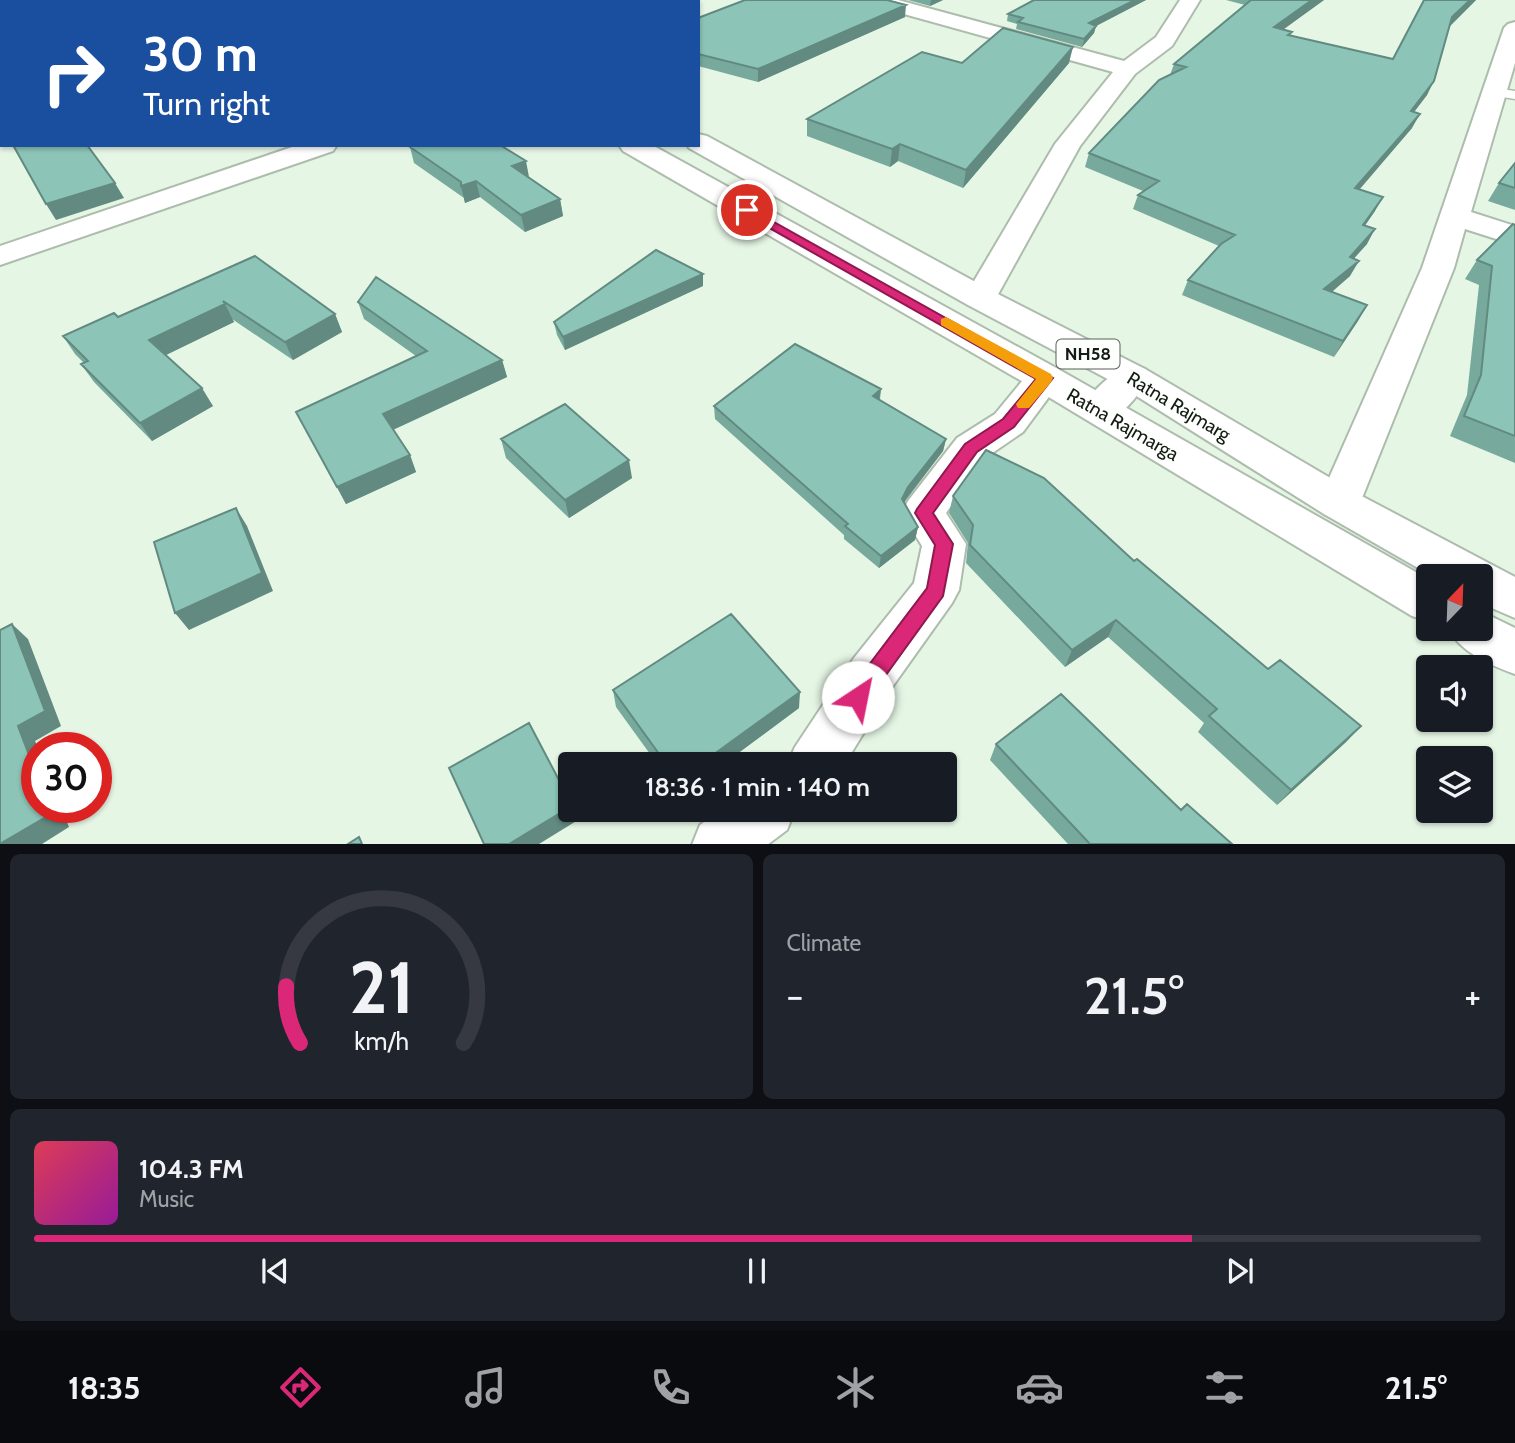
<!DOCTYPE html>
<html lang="en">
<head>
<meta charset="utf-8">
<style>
  :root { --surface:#171b24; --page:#20242c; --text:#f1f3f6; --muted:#9ea1a6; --line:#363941; --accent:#db2777 }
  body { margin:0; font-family:Cabin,sans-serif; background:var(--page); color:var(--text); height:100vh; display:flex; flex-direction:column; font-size:26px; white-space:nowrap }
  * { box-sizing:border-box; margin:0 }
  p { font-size:23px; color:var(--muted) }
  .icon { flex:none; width:38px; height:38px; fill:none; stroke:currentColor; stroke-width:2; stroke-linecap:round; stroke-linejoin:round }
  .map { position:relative; height:844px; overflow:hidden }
  .details { display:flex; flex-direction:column; gap:10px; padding:10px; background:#0d0f14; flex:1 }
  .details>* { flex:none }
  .banner { position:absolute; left:0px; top:0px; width:700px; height:147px; box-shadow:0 2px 5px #0004; background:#1a4fa0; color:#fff; overflow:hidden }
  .needle { width:46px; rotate:23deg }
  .buttons { position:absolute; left:1416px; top:564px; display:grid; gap:14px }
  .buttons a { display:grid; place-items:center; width:77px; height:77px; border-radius:7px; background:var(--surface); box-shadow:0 2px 5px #0004; font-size:35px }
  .speed { position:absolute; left:21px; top:732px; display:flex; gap:14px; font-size:35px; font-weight:700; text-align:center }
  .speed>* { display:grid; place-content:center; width:91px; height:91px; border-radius:50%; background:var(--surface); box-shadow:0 2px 5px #0004; line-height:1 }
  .speed .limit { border:10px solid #d22; background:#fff; color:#111 }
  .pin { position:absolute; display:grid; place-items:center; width:60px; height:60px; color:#fff; margin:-30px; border:4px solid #fff; border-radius:50%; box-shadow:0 2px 7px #0007 }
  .me { position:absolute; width:77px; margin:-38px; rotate:34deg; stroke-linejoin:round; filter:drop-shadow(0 0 5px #0008) }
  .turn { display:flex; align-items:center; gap:24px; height:147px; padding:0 28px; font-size:32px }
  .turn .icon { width:91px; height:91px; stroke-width:2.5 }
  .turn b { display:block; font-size:49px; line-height:60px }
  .big { font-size:52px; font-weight:600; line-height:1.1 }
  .details .tile { flex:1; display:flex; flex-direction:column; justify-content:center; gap:10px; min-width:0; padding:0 24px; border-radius:10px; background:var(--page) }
  .details .dial { align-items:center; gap:0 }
  .dial svg { height:182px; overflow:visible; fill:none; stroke:var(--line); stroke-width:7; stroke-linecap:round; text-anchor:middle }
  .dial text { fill:var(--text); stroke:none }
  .song { display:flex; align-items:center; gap:21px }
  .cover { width:84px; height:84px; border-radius:10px; background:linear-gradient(135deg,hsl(350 70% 55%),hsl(300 70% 35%)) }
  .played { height:7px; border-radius:4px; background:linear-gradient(90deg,var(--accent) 80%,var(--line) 80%) }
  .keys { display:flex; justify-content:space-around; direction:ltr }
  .heat { display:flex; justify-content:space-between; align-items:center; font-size:38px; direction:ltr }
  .details .tiles { flex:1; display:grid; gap:10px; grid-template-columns:1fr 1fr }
  .tile:last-child { grid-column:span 2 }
  .trip { position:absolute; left:558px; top:752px; width:399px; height:70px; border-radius:7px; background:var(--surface); box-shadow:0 2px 5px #0004; font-weight:600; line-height:70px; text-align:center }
  .menu { display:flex; height:112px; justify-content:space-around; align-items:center; background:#090b0e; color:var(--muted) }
  .menu .icon { width:49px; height:49px }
  .menu .selected { color:var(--accent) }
  .menu b { font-size:32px; color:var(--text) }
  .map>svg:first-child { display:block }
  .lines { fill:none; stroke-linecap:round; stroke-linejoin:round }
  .service-casing { stroke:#adbcac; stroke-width:3 }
  .minor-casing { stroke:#adbcac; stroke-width:4 }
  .secondary-casing { stroke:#adbcac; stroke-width:4 }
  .primary-casing { stroke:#adbcac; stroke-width:4 }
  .service { fill:#fff; fill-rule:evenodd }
  .minor { fill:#fff; fill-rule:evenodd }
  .secondary { fill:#fff; fill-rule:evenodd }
  .primary { fill:#fff; fill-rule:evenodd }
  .wall { fill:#78a99d }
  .shaded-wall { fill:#628a80 }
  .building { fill:#8cc5b7; stroke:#628a80; stroke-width:2 }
  .route { fill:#db2777; stroke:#8e194d; stroke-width:2 }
  .slow { fill:#f59e0b }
  .labels { text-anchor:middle; stroke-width:5; stroke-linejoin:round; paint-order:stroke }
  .shield { fill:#fcfffb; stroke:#5a5f59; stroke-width:2 }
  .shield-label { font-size:18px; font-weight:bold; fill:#141a14 }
  .street-label { font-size:19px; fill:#141a14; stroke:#fcfffb }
</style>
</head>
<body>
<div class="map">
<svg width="1515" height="845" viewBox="0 0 1515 845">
  <rect width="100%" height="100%" fill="#e5f6e5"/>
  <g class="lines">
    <g class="service-casing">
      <path id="service" d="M 1495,88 L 1515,91 L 1515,99 L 1490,95 L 1488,92 Z"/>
    </g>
    <g class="minor-casing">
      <path id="minor" d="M 865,0 L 898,0 L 1124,61 L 1156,37 L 1180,0 L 1200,0 L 1172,46 L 1135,74 L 1080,146 L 996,298 L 992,305 L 980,308 L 968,305 L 964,298 L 1055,144 L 1113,72 L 868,4 Z
        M 1515,22 L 1515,63 L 1471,212 L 1515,226 L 1515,245 L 1465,229 L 1454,268 L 1360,503 L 1354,514 L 1339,519 L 1324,514 L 1318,503 L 1422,268 L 1504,28 L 1508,24 Z
        M 298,145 L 337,145 L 333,151 L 0,265 L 0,246 Z
        M 1045,366 L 1058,369 L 1063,378 L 1023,432 L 985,458 L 946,513 L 966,544 L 959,590 L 952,603 L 890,690 L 844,765 L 787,765 L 795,747 L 854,658 L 914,583 L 922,546 L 902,513 L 908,501 L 957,438 L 995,414 L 1032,369 Z
        M 720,810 L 795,810 L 787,830 L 767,845 L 692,845 L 700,825 Z"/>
    </g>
    <g class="secondary-casing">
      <path id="secondary" d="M 1132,365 L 1145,369 L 1150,377 C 1142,390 1126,411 1113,419 C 1104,424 1095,422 1086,419 L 1080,410 C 1091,392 1112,371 1132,365 Z"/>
    </g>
    <g class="primary-casing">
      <path id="primary" d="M 376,0 L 398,0 L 399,2 L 377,2 Z
        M 434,0 L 457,0 L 458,2 L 435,2 Z
        M 698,134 L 707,136 L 992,291 L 1145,369 L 1354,492 L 1515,577 L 1515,618 L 1480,603 L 1480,576 L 1432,576 L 1324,514 L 1119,385 L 968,305 L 689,148 L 687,145 L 698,145 Z
        M 619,145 L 652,145 L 1058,369 L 1428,579 L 1428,621 L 1412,616 L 1032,387 L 623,151 Z
        M 1480,611 L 1515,628 L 1515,674 C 1490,665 1460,652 1448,628 L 1480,628 Z"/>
    </g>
    <use href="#service" class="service"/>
    <use href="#minor" class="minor"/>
    <use href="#secondary" class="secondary"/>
    <use href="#primary" class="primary"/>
  </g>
  <path class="wall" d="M 187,0 L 294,0 L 296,2 L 190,2 Z
    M 908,0 L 943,0 L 930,6 Z
    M 1034,0 L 1146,0 L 1096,26 L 1094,33 L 1082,47 L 1016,29 L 1017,24 L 1007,21 L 1008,14 Z
    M 1226,0 L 1324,0 L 1283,29 L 1291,36 L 1393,59 L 1424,0 L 1476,0 L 1450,26 L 1427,95 L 1414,112 L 1412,128 L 1359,189 L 1375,211 L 1365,225 L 1367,244 L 1353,259 L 1350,276 L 1332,292 L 1367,305 L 1334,357 L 1182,295 L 1188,280 L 1219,246 L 1133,209 L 1138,195 L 1143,191 L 1085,167 L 1089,153 L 1170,75 L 1174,64 L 1245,5 Z
    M 905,17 L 758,82 L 698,66 L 698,18 Z
    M 962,63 L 1069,63 L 963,188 L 898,161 L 890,167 L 807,136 L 807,119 Z
    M 410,147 L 528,177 L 560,199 L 563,216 L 525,232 L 480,197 L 465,203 L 464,198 L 414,163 Z
    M 1515,163 L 1515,210 L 1488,201 L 1499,183 Z
    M 1515,225 L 1515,463 L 1450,436 L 1467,395 L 1479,285 L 1465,279 L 1477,260 Z
    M 255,256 L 335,314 L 342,332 L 293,360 L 232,319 L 234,322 L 165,355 L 213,406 L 152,441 L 94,382 L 81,364 L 84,363 L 75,354 L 63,336 L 118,317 Z
    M 703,286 L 565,350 L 557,335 L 554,322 Z
    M 358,302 L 502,360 L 507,377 L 393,430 L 410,455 L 416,472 L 346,504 L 296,412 L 416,356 L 364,319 Z
    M 881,389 L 880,400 L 946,439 L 943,451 L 904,503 L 918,527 L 915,540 L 879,568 L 844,539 L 844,535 L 715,419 L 714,406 Z
    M 501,439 L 632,478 L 569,518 L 506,458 Z
    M 953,496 L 1134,561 L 1268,669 L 1361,726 L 1346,742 L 1277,805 L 1198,732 L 1204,723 L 1108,637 L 1065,667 L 966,563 L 968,543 L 949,513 Z
    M 613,690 L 799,708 L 722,765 L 658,765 L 616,707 Z
    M 996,744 L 1181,810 L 1232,844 L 1068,844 L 990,760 Z"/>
  <path class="shaded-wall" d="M 931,0 L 943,0 L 930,6 Z
    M 1135,0 L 1146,0 L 1096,26 L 1094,33 L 1082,47 L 1089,23 Z
    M 1312,0 L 1324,0 L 1269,40 L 1274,27 Z
    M 1470,0 L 1476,0 L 1446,30 L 1452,17 Z
    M 906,5 L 905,17 L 758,82 L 758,69 Z
    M 1073,47 L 1069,63 L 963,188 L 966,170 Z
    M 1434,81 L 1427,95 L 1404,125 L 1411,111 Z
    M 1420,114 L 1412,128 L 1348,203 L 1355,188 Z
    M 900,144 L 898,161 L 890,167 L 892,149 Z
    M 526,161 L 529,177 L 512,166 Z
    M 476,181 L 480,197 L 465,203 L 461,186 Z
    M 115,183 L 124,198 L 56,220 L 46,204 Z
    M 1383,197 L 1375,211 L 1355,240 L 1363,225 Z
    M 560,199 L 563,216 L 525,232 L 521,215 Z
    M 1375,229 L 1367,244 L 1341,273 L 1350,257 Z
    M 1359,261 L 1350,276 L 1316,305 L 1324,289 Z
    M 703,274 L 703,286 L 565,350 L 563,337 Z
    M 225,304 L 234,322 L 160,358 L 149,340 Z
    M 1367,305 L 1358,321 L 1334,357 L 1343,341 Z
    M 335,314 L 342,332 L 293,360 L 285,342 Z
    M 502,360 L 507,377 L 390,431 L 383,414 Z
    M 202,388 L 213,406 L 152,441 L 140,423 Z
    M 881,389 L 879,401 L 873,396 Z
    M 946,439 L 943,451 L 906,499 L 900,512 L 902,499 L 908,487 Z
    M 410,455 L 416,472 L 346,504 L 337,487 Z
    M 629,460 L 632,478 L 569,518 L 565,500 Z
    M 236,508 L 247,526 L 273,591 L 189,630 L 175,613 Z
    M 918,527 L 915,540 L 879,568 L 881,556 Z
    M 1116,620 L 1108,637 L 1065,667 L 1072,650 Z
    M 12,624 L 28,639 L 61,726 L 35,741 L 38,747 L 37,747 L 37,776 L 18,726 Z
    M 800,692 L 799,708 L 722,765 L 699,765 Z
    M 1361,726 L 1346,742 L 1277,805 L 1291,790 Z
    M 49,807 L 61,807 L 69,827 L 42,844 L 1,844 Z
    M 570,807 L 570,810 L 575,810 L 578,820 L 539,844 L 509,844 Z"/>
  <path class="building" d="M 198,0 L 294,0 L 296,2 L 201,2 Z
    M 745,0 L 887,0 L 906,5 L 758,69 L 698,54 L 698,18 Z
    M 1034,0 L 1135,0 L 1089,23 L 1096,26 L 1084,39 L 1018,22 L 1023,18 L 1008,14 Z
    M 1251,0 L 1312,0 L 1274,27 L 1292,32 L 1288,35 L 1393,59 L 1424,0 L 1470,0 L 1452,17 L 1434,81 L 1411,111 L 1420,114 L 1355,188 L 1383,197 L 1363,225 L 1375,229 L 1350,257 L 1359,261 L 1324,289 L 1367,305 L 1343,341 L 1188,280 L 1221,244 L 1235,235 L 1138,195 L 1159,181 L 1089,153 L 1159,80 L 1186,67 L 1174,64 Z
    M 1003,28 L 1073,47 L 966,170 L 900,144 L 892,149 L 807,119 L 922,52 L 962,63 Z
    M 0,70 L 2,70 L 2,126 L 0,123 Z
    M 13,145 L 87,145 L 115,183 L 46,204 Z
    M 414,145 L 500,145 L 526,161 L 512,166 L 560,199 L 521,215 L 476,181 L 461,186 L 461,182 L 410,147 Z
    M 1515,163 L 1515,188 L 1499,183 Z
    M 1513,224 L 1515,225 L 1515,436 L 1464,416 L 1481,375 L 1492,266 L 1477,260 Z
    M 656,250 L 703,274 L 563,337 L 554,322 Z
    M 255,256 L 335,314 L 285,342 L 223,301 L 225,304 L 149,340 L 202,388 L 140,423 L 81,364 L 88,361 L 63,336 L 114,313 L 118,317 Z
    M 376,277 L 502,360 L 383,414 L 410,455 L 337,487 L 296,412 L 427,351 L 358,302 Z
    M 795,344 L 881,389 L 873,396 L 946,439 L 908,487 L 902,499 L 918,527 L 881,556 L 845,526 L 848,524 L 714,406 Z
    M 565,404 L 629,460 L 565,500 L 501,439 Z
    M 986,450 L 1044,478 L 1134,561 L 1137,559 L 1268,669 L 1280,660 L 1361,726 L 1291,790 L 1209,716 L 1217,709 L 1116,620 L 1072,650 L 970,545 L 973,525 L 953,496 Z
    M 236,508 L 262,573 L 175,613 L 154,542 Z
    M 731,614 L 800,692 L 699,765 L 667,765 L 613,690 Z
    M 12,624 L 45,711 L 18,726 L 37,776 L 37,807 L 49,807 L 51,814 L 0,844 L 0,630 Z
    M 1061,694 L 1181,810 L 1187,804 L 1232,844 L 1090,844 L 996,744 Z
    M 529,723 L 570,801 L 570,807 L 509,844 L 484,844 L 449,768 Z
    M 359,837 L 362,844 L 348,844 Z"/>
  <path class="route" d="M 747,207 L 1053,378 L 1014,427 L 977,452 L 933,513 L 953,544 L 943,596 L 865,704 L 858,706 L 850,704 L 847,697 L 850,690 L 927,588 L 935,545 L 915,513 L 917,509 L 965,444 L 1003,419 L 1036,379 L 743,213 L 743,208 Z"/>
  <path class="slow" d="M 946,317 L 1051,374 L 1053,378 L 1051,382 L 1029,408 L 1018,408 L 1016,404 L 1036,379 L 941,325 L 941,319 Z"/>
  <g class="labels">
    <rect class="shield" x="1056.5" y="339.5" width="63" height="29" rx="5"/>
    <g class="shield-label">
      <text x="1088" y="360">NH58</text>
    </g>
    <g class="street-label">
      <text transform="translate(1179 406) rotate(31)" y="7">Ratna Rajmarg</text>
      <text transform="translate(1123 424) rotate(30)" y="7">Ratna Rajmarga</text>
    </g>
  </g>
</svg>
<div class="buttons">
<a><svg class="needle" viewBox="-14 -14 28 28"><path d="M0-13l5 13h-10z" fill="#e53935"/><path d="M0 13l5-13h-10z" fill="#9ea1a6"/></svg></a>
<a><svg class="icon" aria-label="sound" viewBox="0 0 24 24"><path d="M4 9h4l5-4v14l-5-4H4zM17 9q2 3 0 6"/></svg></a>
<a><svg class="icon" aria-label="layers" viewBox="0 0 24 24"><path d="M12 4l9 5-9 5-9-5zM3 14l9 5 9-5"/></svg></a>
</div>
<div class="speed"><div class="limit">30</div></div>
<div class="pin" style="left:747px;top:210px;background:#d93025"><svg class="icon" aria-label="arrive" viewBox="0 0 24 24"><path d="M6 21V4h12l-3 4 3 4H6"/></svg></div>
<svg class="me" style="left:858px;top:697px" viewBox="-20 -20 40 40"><circle r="19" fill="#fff"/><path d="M0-13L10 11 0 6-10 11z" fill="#db2777"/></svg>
<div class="trip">18:36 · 1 min · 140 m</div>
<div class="banner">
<div class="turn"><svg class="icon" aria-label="right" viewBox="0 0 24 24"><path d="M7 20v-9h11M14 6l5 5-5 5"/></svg><div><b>30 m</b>Turn right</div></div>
</div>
</div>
<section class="details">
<div class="tiles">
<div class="tile dial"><svg viewBox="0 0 100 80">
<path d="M14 69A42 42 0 1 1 86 69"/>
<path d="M14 69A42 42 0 0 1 8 44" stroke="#db2777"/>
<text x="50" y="56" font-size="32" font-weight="700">21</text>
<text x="50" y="72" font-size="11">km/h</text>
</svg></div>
<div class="tile"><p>Climate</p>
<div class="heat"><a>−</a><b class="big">21.5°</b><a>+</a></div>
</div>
<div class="tile">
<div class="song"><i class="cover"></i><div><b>104.3 FM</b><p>Music</p></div></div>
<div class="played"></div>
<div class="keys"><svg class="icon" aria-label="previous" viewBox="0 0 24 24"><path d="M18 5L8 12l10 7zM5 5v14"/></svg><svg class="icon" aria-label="pause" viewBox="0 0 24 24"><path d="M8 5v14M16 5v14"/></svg><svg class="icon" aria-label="next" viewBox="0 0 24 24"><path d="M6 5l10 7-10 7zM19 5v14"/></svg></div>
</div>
</div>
</section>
<nav class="menu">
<b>18:35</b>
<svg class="icon selected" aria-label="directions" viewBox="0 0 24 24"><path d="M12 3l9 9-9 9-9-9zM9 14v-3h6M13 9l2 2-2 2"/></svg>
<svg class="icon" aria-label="music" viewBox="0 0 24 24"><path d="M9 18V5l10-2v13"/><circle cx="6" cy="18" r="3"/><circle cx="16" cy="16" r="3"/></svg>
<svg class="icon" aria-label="phone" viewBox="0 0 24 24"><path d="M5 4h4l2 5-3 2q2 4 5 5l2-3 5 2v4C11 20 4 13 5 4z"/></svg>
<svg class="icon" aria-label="climate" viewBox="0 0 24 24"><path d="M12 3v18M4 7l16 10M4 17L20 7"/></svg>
<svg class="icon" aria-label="car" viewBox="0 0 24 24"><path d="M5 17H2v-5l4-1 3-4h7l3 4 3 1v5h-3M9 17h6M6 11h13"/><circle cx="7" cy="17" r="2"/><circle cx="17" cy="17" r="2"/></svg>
<svg class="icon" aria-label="filters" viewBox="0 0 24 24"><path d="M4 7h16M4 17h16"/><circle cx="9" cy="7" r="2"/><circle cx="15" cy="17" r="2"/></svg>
<b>21.5°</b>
</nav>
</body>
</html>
